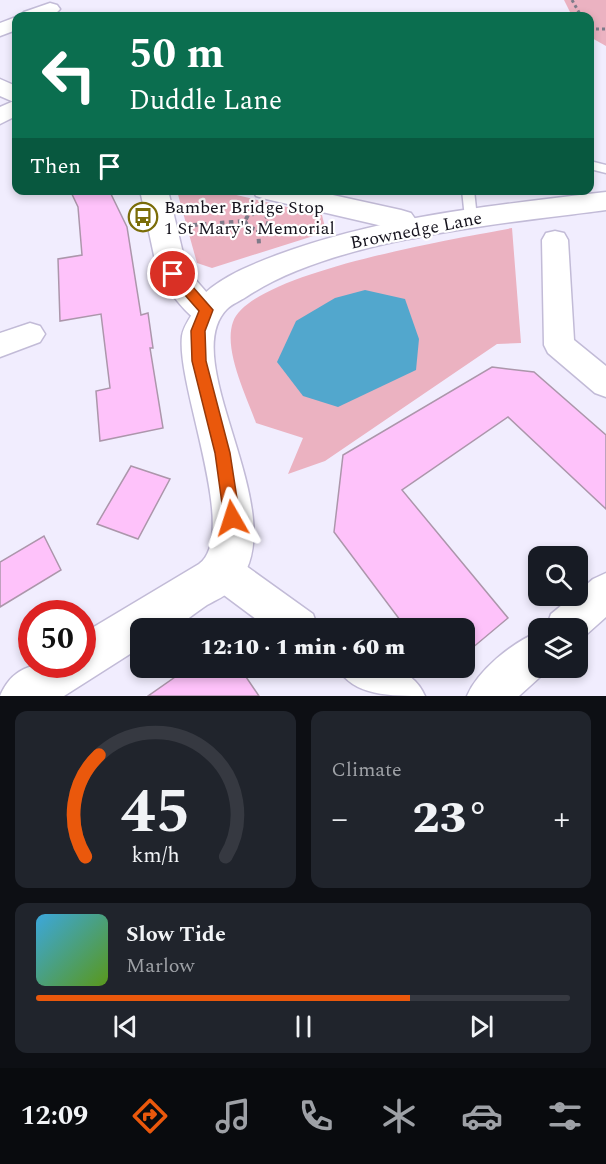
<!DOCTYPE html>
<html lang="en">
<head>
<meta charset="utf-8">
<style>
  :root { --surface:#171b24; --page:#20242c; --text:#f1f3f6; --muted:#9ea1a6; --line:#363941; --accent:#ea580c }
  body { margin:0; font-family:Spectral,serif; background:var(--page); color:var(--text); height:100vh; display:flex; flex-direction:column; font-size:22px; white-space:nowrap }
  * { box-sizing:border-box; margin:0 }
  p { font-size:20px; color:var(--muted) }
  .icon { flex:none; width:33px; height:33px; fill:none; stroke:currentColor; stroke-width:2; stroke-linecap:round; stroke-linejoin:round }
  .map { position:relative; height:696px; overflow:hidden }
  .details { display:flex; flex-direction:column; gap:15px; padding:15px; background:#0d0f14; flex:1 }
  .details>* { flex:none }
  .hud { position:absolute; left:12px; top:12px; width:582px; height:183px; border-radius:12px; box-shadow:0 3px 9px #0003; background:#0b6e4f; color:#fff; overflow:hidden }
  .controls { position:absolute; left:528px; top:546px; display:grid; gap:12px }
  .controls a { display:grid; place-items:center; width:60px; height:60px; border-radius:12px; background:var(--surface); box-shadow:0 3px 9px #0003; font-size:30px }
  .speed { position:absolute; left:18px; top:600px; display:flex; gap:12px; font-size:30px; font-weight:700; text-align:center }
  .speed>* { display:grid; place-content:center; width:78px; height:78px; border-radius:50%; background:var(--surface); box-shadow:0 3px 9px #0003; line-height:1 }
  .speed .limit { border:9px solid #d22; background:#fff; color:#111 }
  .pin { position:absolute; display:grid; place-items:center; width:51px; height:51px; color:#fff; margin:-26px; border:3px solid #fff; border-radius:50%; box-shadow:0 2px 6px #0007 }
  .me { position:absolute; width:66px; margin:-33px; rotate:354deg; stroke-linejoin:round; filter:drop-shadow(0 0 4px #0008) }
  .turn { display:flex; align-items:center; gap:21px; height:126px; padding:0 18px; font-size:27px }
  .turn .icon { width:78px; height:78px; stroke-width:2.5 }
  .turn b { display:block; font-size:42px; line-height:51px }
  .then { display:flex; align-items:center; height:57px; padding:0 18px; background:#0003; gap:12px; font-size:22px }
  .big { font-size:45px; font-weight:800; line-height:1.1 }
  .details .widget { flex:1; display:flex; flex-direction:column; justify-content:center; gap:9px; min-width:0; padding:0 21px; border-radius:12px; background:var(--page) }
  .details .dial { align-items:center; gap:0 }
  .dial svg { height:156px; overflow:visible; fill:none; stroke:var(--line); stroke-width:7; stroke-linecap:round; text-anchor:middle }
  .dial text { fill:var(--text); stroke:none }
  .song { display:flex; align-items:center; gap:18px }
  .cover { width:72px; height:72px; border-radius:9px; background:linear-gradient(135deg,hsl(200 70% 55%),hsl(90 70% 35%)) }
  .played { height:6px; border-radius:3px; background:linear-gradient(90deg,var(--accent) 70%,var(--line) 70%) }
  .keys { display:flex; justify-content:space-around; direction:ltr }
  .heat { display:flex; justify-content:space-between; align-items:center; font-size:33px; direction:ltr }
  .details .tiles { flex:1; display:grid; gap:15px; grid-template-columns:1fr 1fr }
  .widget:last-child { grid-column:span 2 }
  .trip { position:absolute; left:130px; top:618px; width:345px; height:60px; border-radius:12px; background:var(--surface); box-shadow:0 3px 9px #0003; font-weight:800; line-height:60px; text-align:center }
  .tabs { display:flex; height:96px; justify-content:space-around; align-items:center; background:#090b0e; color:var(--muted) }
  .tabs .icon { width:42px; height:42px }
  .tabs .current { color:var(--accent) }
  .tabs b { font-size:27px; color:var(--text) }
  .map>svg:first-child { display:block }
  .green { fill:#ebb2c1 }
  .water { fill:#52a7cd }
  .building { fill:#fec2fa; stroke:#ac96ab; stroke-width:1.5 }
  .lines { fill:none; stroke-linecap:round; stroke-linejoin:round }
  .service-casing { stroke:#c2bbd7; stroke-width:3 }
  .minor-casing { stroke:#c2bbd7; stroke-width:3 }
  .tertiary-casing { stroke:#c2bbd7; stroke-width:3 }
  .secondary-casing { stroke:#c2bbd7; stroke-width:3 }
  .path-far1 { stroke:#7e7b89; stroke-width:3; stroke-dasharray:3 3; stroke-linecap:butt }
  .path { stroke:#7e7b89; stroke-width:4; stroke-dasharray:4.5 4.5; stroke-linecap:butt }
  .service { fill:#fff; fill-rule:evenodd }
  .minor { fill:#fff; fill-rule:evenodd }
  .tertiary { fill:#fff; fill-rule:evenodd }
  .secondary { fill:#fff; fill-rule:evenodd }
  .route { fill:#ea580c; stroke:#983908; stroke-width:1.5 }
  .labels { text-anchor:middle; stroke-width:4.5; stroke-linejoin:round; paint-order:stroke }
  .poi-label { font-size:18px; fill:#15131d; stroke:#fff; text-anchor:start }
  .street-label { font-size:18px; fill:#15131d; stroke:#fff }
</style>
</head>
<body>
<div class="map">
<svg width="606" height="696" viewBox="0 0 606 696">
  <rect width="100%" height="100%" fill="#f1edfe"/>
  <path class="green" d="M 564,0 L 606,0 L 606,46 L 590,37 L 590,16 L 572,16 Z
    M 177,191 L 219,191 L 322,215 L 326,232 L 212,268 L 197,263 Z
    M 512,228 L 521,343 L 497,344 L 325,461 L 288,474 L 303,438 L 256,423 C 247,397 223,350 233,322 C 250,272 460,238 512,228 Z"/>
  <path class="water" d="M 365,290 L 405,299 L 419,339 L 416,370 L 338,407 L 303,396 L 277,362 L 296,321 L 335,298 Z"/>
  <path class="building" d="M 70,190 L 109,190 L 127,227 L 141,315 L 148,313 L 153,348 L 150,348 L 163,428 L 100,441 L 96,391 L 110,388 L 101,314 L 60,321 L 58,259 L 82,255 L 78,207 Z
    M 492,367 L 534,372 L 606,435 L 606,509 L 508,417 L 402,490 L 508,618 L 465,654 L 465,628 L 406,628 L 334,532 L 343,455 Z
    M 131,466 L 170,479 L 138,539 L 97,524 Z
    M 44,536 L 61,570 L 0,607 L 0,562 Z
    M 188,668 L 242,671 L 259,696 L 148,696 Z"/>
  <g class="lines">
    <g class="service-casing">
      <path id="service" d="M 590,161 L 606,165 L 606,173 L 590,169 Z
        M 462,190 L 474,190 L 477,218 L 476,221 L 471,222 L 465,218 Z"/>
    </g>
    <g class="minor-casing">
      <path id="minor" d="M 50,3 L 57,5 L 60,9 C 52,20 33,17 21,16 L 24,12 Z
        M 16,17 L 16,30 L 0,36 L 0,23 Z
        M 16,100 L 16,116 L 0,124 L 0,107 Z
        M 555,231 L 564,233 L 568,240 L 574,340 L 606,366 L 606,397 L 595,393 L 548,353 L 544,345 L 542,240 L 546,233 Z
        M 30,323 L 40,326 L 45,334 L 40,342 L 0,357 L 0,333 Z
        M 222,553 L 235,558 L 313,614 L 318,628 L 268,628 L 209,584 L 203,571 L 209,558 Z
        M 606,573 L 606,617 L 578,642 L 578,628 L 546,628 L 551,614 L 573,596 L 578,596 L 578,592 L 593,579 Z
        M 538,632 L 538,668 L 550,668 L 519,696 L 467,696 C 478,670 512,643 538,632 Z
        M 338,668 C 370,664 410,661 425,696 C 391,696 353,696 338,668 Z"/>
    </g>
    <g class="tertiary-casing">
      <path id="tertiary" d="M 0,79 L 16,86 L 16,103 L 0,96 Z
        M 140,190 L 168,190 L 187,270 L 222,310 L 217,318 C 209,321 202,323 194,318 C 183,310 165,286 158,274 Z
        M 253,190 L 310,190 L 401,210 L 411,213 L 423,230 L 419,237 C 406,241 400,238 391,228 L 266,199 L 256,196 Z"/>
    </g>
    <g class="secondary-casing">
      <path id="secondary" d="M 606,192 L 606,210 C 501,224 334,238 246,297 C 240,301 232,304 227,309 C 174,362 300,520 234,588 C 226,596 216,600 207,605 C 196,612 181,626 168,628 C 160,630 150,628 141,628 L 141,647 L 64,696 L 0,696 C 16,658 47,664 82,664 L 82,634 L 199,564 C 240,534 176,386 182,336 C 183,327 191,316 196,308 C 199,303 201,296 205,293 C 225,275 253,264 277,255 C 382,216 496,205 606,192 Z"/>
    </g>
    <path class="path-far1" d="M 572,0 L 581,16
      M 590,29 L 606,29"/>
    <path class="path" d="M 245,221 L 248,227 L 258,230 L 267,226 L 269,220 L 266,216
      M 193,225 L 245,221 L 248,215 L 254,214
      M 258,230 L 259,244"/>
    <use href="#service" class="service"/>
    <use href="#minor" class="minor"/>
    <use href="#tertiary" class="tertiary"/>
    <use href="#secondary" class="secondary"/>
  </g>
  <path class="route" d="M 173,269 L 178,270 L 213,310 L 205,331 L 206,361 L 230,453 L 240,518 L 238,524 L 232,526 L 226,524 L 224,518 L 215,453 L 192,361 L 191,331 L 199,311 L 169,277 L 169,270 Z"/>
  <defs>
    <g id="bus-ring" transform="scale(1.5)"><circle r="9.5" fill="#fff" stroke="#7b6d08" stroke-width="1.5"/><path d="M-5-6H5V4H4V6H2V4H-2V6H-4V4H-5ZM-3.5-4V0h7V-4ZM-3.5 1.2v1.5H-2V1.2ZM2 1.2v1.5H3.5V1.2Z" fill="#7b6d08"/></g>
  </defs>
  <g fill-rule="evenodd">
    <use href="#bus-ring" x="143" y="217"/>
  </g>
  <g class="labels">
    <g class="poi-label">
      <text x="164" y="213">Bamber Bridge Stop<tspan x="164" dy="21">1 St Mary's Memorial</tspan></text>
    </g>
    <g class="street-label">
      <text transform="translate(416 230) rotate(-11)" y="6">Brownedge Lane</text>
    </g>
  </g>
</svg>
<div class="controls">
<a><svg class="icon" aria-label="search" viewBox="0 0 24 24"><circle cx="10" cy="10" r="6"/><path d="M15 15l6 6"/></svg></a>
<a><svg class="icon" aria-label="layers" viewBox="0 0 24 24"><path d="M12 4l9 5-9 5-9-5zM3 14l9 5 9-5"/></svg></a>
</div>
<div class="speed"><div class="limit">50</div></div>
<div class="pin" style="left:173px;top:274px;background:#d93025"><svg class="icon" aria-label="arrive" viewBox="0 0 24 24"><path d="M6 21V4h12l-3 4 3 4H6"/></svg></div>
<svg class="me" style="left:232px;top:518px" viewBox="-20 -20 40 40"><path d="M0-17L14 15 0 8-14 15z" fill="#ea580c" stroke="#fff" stroke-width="4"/></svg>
<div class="trip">12:10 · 1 min · 60 m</div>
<div class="hud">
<div class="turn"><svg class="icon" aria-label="left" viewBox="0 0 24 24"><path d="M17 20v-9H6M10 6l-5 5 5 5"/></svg><div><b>50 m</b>Duddle Lane</div></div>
<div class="then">Then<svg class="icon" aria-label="arrive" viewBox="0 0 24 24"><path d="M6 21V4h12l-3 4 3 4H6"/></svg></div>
</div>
</div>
<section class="details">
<div class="tiles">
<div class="widget dial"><svg viewBox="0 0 100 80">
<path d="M14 69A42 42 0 1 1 86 69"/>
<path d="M14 69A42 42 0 0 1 21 17" stroke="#ea580c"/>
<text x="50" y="56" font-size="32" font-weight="700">45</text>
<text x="50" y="72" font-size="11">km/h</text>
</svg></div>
<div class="widget"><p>Climate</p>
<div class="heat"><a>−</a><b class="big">23°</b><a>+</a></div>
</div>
<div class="widget">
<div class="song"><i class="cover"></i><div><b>Slow Tide</b><p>Marlow</p></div></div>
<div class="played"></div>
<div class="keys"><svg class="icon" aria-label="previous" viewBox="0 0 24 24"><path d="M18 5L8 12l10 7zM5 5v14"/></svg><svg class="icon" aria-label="pause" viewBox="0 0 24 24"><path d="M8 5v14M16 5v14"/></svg><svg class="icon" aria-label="next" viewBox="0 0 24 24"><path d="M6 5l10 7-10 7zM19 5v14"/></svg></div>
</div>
</div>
</section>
<nav class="tabs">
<b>12:09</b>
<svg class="icon current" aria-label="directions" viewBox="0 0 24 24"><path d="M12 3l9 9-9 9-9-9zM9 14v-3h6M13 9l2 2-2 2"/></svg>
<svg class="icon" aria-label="music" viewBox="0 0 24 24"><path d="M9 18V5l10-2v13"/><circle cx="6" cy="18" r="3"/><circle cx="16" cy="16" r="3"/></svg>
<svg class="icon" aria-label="phone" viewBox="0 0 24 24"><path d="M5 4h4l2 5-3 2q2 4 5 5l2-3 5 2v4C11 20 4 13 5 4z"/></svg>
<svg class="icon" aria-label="climate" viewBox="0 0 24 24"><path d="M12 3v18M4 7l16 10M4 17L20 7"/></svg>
<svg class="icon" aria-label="car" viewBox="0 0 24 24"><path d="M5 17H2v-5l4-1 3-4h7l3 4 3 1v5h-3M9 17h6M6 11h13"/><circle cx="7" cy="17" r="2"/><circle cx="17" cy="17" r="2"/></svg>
<svg class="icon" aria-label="filters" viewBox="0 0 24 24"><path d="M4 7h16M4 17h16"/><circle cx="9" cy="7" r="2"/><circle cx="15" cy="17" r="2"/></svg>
</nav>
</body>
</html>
